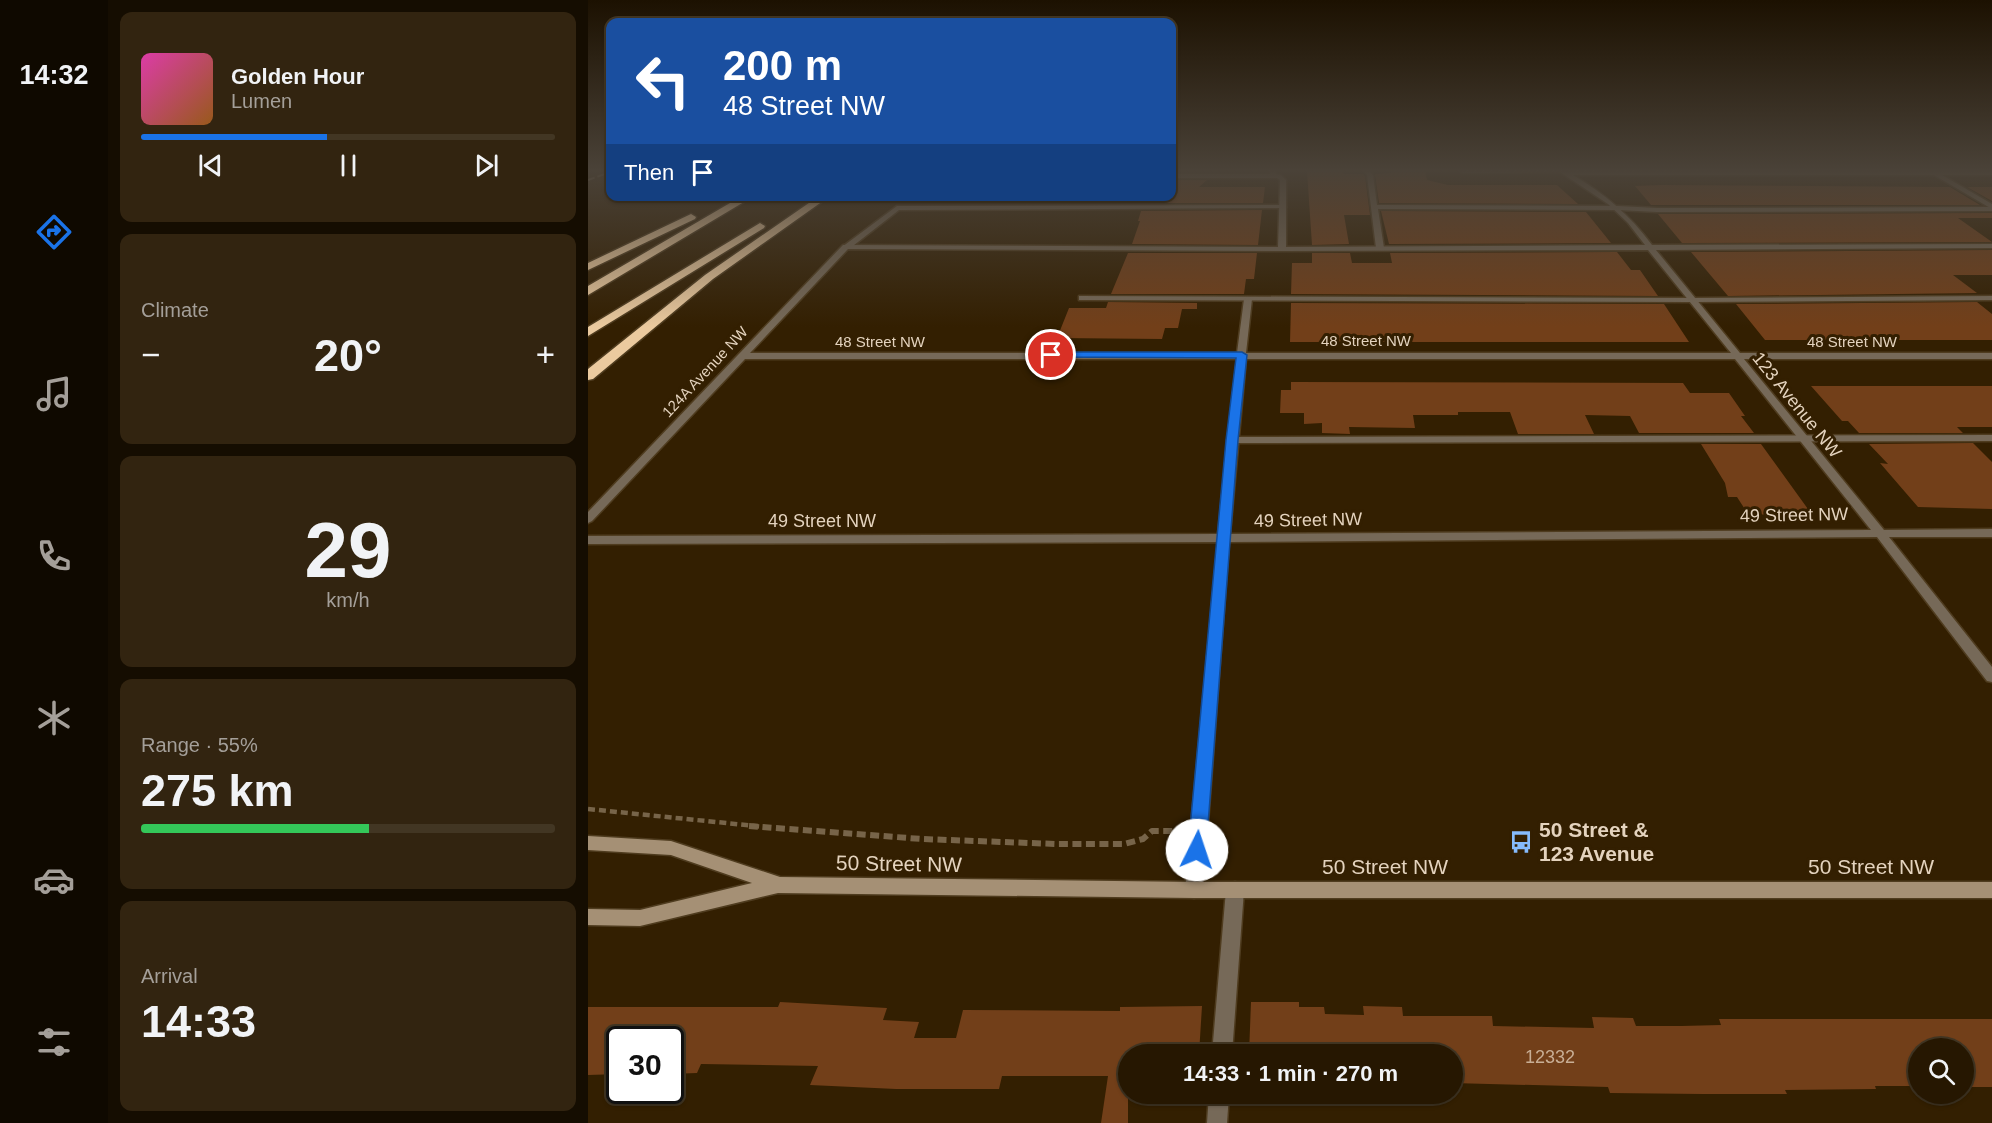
<!DOCTYPE html>
<html lang="en">
<head>
<meta charset="utf-8">
<style>
  :root { --surface:#261701; --page:#322410; --text:#f1f3f6; --muted:#a49f99; --line:#423623; --accent:#1a73e8 }
  body { margin:0; font-family:Arial,sans-serif; background:var(--page); color:var(--text); height:100vh; display:flex; flex-direction:column; font-size:22px; white-space:nowrap }
  * { box-sizing:border-box; margin:0 }
  p { font-size:20px; color:var(--muted) }
  .icon { flex:none; width:33px; height:33px; fill:none; stroke:currentColor; stroke-width:2; stroke-linecap:round; stroke-linejoin:round }
  .map { position:relative; flex:1; overflow:hidden }
  .details { display:flex; flex-direction:column; gap:12px; padding:12px; background:#150d01; width:480px }
  .details>* { flex:none }
  .banner { position:absolute; left:18px; top:18px; width:570px; height:183px; border-radius:12px; box-shadow:0 2px 4px #0004,0 0 0 2px var(--line); background:#1a4fa0; color:#fff; overflow:hidden }
  .buttons { position:absolute; left:1320px; top:1038px; display:grid; gap:12px }
  .buttons a { display:grid; place-items:center; width:66px; height:66px; border-radius:50%; background:var(--surface); box-shadow:0 2px 4px #0004,0 0 0 2px var(--line); font-size:30px }
  .speed { position:absolute; left:18px; top:1026px; display:flex; gap:12px; font-size:30px; font-weight:700; text-align:center }
  .speed>* { display:grid; place-content:center; width:78px; height:78px; border-radius:50%; background:var(--surface); box-shadow:0 2px 4px #0004,0 0 0 2px var(--line); line-height:1 }
  .speed .limit { border:3px solid #111; border-radius:9px; background:#fff; color:#111 }
  .pin { position:absolute; display:grid; place-items:center; width:51px; height:51px; color:#fff; margin:-26px; border:3px solid #fff; border-radius:50%; box-shadow:0 2px 6px #0007 }
  .me { position:absolute; width:66px; margin:-33px; rotate:4deg; stroke-linejoin:round; filter:drop-shadow(0 0 4px #0008) }
  .turn { display:flex; align-items:center; gap:21px; height:126px; padding:0 18px; font-size:27px }
  .turn .icon { width:78px; height:78px; stroke-width:2.5 }
  .turn b { display:block; font-size:42px; line-height:51px }
  .then { display:flex; align-items:center; height:57px; padding:0 18px; background:#0003; gap:12px; font-size:22px }
  .big { font-size:45px; font-weight:800; line-height:1.1 }
  .details .widget { flex:1; display:flex; flex-direction:column; justify-content:center; gap:9px; min-width:0; padding:0 21px; border-radius:12px; background:var(--page) }
  .details .dial { align-items:center; gap:0 }
  .dial b { font-size:78px; line-height:1 }
  .song { display:flex; align-items:center; gap:18px }
  .cover { width:72px; height:72px; border-radius:9px; background:linear-gradient(135deg,hsl(320 70% 55%),hsl(30 70% 35%)) }
  .played { height:6px; border-radius:3px; background:linear-gradient(90deg,var(--accent) 45%,var(--line) 45%) }
  .keys { display:flex; justify-content:space-around; direction:ltr }
  .heat { display:flex; justify-content:space-between; align-items:center; font-size:33px; direction:ltr }
  .charge { height:9px; border-radius:4px; background:linear-gradient(90deg,#34c759 55%,var(--line) 0) }
  .trip { position:absolute; left:530px; top:1044px; width:345px; height:60px; border-radius:30px; background:var(--surface); box-shadow:0 2px 4px #0004,0 0 0 2px var(--line); font-weight:800; line-height:60px; text-align:center }
  main { display:flex; flex:1; min-height:0 }
  .menu { display:flex; flex-direction:column; width:108px; justify-content:space-around; align-items:center; background:#0f0900; color:var(--muted) }
  .menu .icon { width:42px; height:42px }
  .menu .current { color:var(--accent) }
  .menu b { font-size:27px; color:var(--text) }
  .map>svg:first-child { display:block }
  .building { fill:#723f19 }
  .lines { fill:none; stroke-linecap:round; stroke-linejoin:round }
  .lane-casing { stroke:#4f3c1f; stroke-width:3 }
  .street-casing { stroke:#4f3c1f; stroke-width:3 }
  .secondary-casing { stroke:#4f3c1f; stroke-width:3 }
  .highway-casing { stroke:#4f3c1f; stroke-width:3 }
  .path-far1 { stroke:#776449; stroke-width:4.5; stroke-dasharray:7 4; stroke-linecap:butt }
  .path { stroke:#776449; stroke-width:6; stroke-dasharray:9 4.5; stroke-linecap:butt }
  .lane { fill:#766958; fill-rule:evenodd }
  .street { fill:#766958; fill-rule:evenodd }
  .secondary { fill:#a59075; fill-rule:evenodd }
  .highway { fill:#ebca9f; fill-rule:evenodd }
  .rail { stroke:#9a886f; stroke-width:2; stroke-dasharray:7 3; stroke-linecap:butt }
  .route { fill:#1a73e8; stroke:#114b97; stroke-width:1.5 }
  .labels { text-anchor:middle; stroke-width:6; stroke-linejoin:round; paint-order:stroke }
  .far-street-label { font-size:15px; fill:#e4d3be; stroke:#331f01 }
  .street-label { font-size:18px; fill:#e4d3be; stroke:#331f01 }
  .near-number-label { font-size:18px; fill:#c8ae95 }
  .near-poi-label { font-size:21px; font-weight:bold; fill:#e4d3be; stroke:#331f01; text-anchor:start }
  .near-street-label { font-size:21px; fill:#e4d3be; stroke:#331f01 }
</style>
</head>
<body>
<main>
<nav class="menu">
<b>14:32</b>
<svg class="icon current" aria-label="directions" viewBox="0 0 24 24"><path d="M12 3l9 9-9 9-9-9zM9 14v-3h6M13 9l2 2-2 2"/></svg>
<svg class="icon" aria-label="music" viewBox="0 0 24 24"><path d="M9 18V5l10-2v13"/><circle cx="6" cy="18" r="3"/><circle cx="16" cy="16" r="3"/></svg>
<svg class="icon" aria-label="phone" viewBox="0 0 24 24"><path d="M5 4h4l2 5-3 2q2 4 5 5l2-3 5 2v4C11 20 4 13 5 4z"/></svg>
<svg class="icon" aria-label="climate" viewBox="0 0 24 24"><path d="M12 3v18M4 7l16 10M4 17L20 7"/></svg>
<svg class="icon" aria-label="car" viewBox="0 0 24 24"><path d="M5 17H2v-5l4-1 3-4h7l3 4 3 1v5h-3M9 17h6M6 11h13"/><circle cx="7" cy="17" r="2"/><circle cx="17" cy="17" r="2"/></svg>
<svg class="icon" aria-label="filters" viewBox="0 0 24 24"><path d="M4 7h16M4 17h16"/><circle cx="9" cy="7" r="2"/><circle cx="15" cy="17" r="2"/></svg>
</nav>
<section class="details">
<div class="widget">
<div class="song"><i class="cover"></i><div><b>Golden Hour</b><p>Lumen</p></div></div>
<div class="played"></div>
<div class="keys"><svg class="icon" aria-label="previous" viewBox="0 0 24 24"><path d="M18 5L8 12l10 7zM5 5v14"/></svg><svg class="icon" aria-label="pause" viewBox="0 0 24 24"><path d="M8 5v14M16 5v14"/></svg><svg class="icon" aria-label="next" viewBox="0 0 24 24"><path d="M6 5l10 7-10 7zM19 5v14"/></svg></div>
</div>
<div class="widget"><p>Climate</p>
<div class="heat"><a>−</a><b class="big">20°</b><a>+</a></div>
</div>
<div class="widget dial"><b>29</b><p>km/h</p></div>
<div class="widget"><p>Range · 55%</p><b class="big">275 km</b><div class="charge"></div></div>
<div class="widget"><p>Arrival</p><b class="big">14:33</b></div>
</section>
<div class="map">
<svg width="1404" height="1123" viewBox="0 0 1404 1123">
  <rect width="100%" height="100%" fill="#331f01"/>
  <path class="building" d="M 753,170 L 756,174 L 775,174 L 777,176 L 782,215 L 756,215 L 761,244 L 724,245 L 719,171 Z
    M 803,170 L 837,170 L 839,180 L 860,185 L 969,185 L 990,204 L 791,203 L 787,174 L 803,173 Z
    M 584,180 L 619,180 L 611,187 L 677,187 L 675,203 L 556,203 L 557,199 L 548,199 L 548,196 L 584,196 Z
    M 1073,185 L 1362,187 L 1392,205 L 1063,205 L 1047,186 Z
    M 1379,187 L 1404,187 L 1404,201 Z
    M 674,210 L 670,245 L 544,244 L 552,221 L 550,221 L 553,211 Z
    M 793,211 L 998,212 L 1023,243 L 801,244 Z
    M 1404,213 L 1404,218 L 1370,218 L 1404,242 L 1094,243 L 1070,214 Z
    M 1404,250 L 1404,275 L 1365,275 L 1389,293 L 1140,296 L 1103,252 Z
    M 1029,252 L 1043,270 L 1052,270 L 1070,296 L 703,294 L 704,263 L 724,263 L 724,253 L 762,253 L 764,263 L 804,263 L 802,253 Z
    M 540,253 L 669,253 L 666,279 L 658,279 L 656,294 L 523,294 Z
    M 520,302 L 609,303 L 609,309 L 594,309 L 590,328 L 577,328 L 574,339 L 469,338 L 481,308 L 518,308 Z
    M 1389,302 L 1404,314 L 1404,340 L 1177,340 L 1148,304 Z
    M 703,303 L 1076,304 L 1101,342 L 702,342 Z
    M 703,382 L 1095,383 L 1102,393 L 1141,393 L 1157,416 L 1153,416 L 1166,433 L 1051,433 L 1042,416 L 997,415 L 1006,434 L 930,434 L 922,412 L 870,412 L 870,415 L 825,415 L 827,428 L 761,427 L 762,434 L 734,433 L 734,423 L 716,424 L 716,413 L 692,413 L 693,390 L 703,390 Z
    M 1223,386 L 1404,386 L 1404,427 L 1369,427 L 1375,433 L 1271,433 L 1260,421 L 1254,421 Z
    M 1385,443 L 1404,462 L 1404,509 L 1330,507 L 1292,463 L 1300,464 L 1281,444 Z
    M 1113,444 L 1173,444 L 1225,516 L 1160,514 L 1149,497 L 1140,497 L 1137,483 Z
    M 192,1002 L 299,1008 L 295,1020 L 331,1022 L 326,1038 L 368,1038 L 375,1010 L 532,1011 L 532,1007 L 614,1006 L 611,1054 L 540,1054 L 540,1123 L 513,1123 L 520,1076 L 414,1076 L 411,1089 L 308,1089 L 222,1085 L 230,1066 L 113,1064 L 109,1073 L 82,1074 L 82,1040 L 32,1040 L 32,1074 L 0,1075 L 0,1007 L 190,1007 Z
    M 663,1002 L 711,1002 L 711,1007 L 736,1007 L 737,1014 L 776,1015 L 775,1006 L 814,1007 L 815,1016 L 904,1016 L 905,1026 L 1006,1028 L 1004,1017 L 1045,1018 L 1048,1026 L 1093,1026 L 1133,1025 L 1131,1019 L 1404,1019 L 1404,1087 L 1376,1087 L 1376,1048 L 1330,1048 L 1330,1086 L 1287,1086 L 1288,1089 L 1197,1090 L 1199,1094 L 1114,1094 L 1022,1093 L 1020,1087 L 864,1083 L 864,1054 L 661,1054 Z"/>
  <g class="lines">
    <g class="lane-casing">
      <path id="lane" d="M 584,170 L 589,170 L 587,176 L 584,178 Z
        M 775,170 L 781,170 L 785,175 L 789,205 L 1030,206 L 1069,208 L 1404,207 L 1404,211 L 1069,212 L 1030,210 L 790,209 L 796,248 L 792,250 L 788,248 L 779,175 Z
        M 695,205 L 698,207 L 697,208 L 311,210 L 261,249 L 254,247 L 309,206 Z
        M 491,296 L 1105,298 L 1404,296 L 1404,300 L 1105,302 L 494,300 L 491,300 Z
        M 1404,435 L 1404,441 L 644,443 L 639,440 L 644,437 Z
        M 647,882 L 653,884 L 656,890 L 644,1054 L 624,1054 L 638,890 L 641,884 Z
        M 621,1094 L 641,1094 L 639,1123 L 619,1123 Z"/>
    </g>
    <g class="street-casing">
      <path id="street" d="M 681,170 L 687,170 L 688,174 L 693,175 L 698,180 L 698,247 L 1057,245 L 1040,223 L 1020,204 L 972,172 L 875,173 L 872,171 L 874,170 L 1404,171 L 1404,175 L 1354,175 L 1404,204 L 1404,209 L 1346,175 L 985,175 C 1017,194 1042,215 1064,245 L 1404,244 L 1404,248 L 1068,250 L 1152,353 L 1404,353 L 1404,359 L 1156,359 L 1296,530 L 1404,529 L 1404,537 L 1301,537 L 1404,667 L 1404,682 L 1399,681 L 1289,537 L 641,542 L 615,890 L 612,896 L 606,898 L 600,896 L 597,890 L 630,542 L 0,544 L 0,536 L 630,534 L 649,359 L 157,359 L 4,521 L 0,523 L 0,512 L 255,245 L 690,247 L 692,180 L 689,178 L 584,178 L 584,174 L 682,174 ZM 260,249 L 694,251 L 1060,250 L 1143,353 L 658,353 L 664,299 L 660,297 L 656,299 L 649,353 L 162,353 ZM 658,359 L 1147,359 L 1283,530 L 642,534 Z"/>
    </g>
    <g class="secondary-casing">
      <path id="secondary" d="M 0,836 L 83,841 L 192,877 L 606,882 L 1404,882 L 1404,898 L 606,898 L 190,893 L 52,926 L 0,925 L 0,909 L 52,910 L 164,883 L 83,855 L 0,850 Z"/>
    </g>
    <g class="highway-casing">
      <path id="highway" d="M 154,196 L 166,196 L 0,295 L 0,286 Z
        M 231,196 L 242,196 L 125,279 L 5,379 L 0,380 L 0,369 L 117,275 Z
        M 103,214 L 108,217 L 107,219 L 0,270 L 0,263 Z
        M 172,223 L 177,226 L 176,228 L 0,336 L 0,327 Z"/>
    </g>
    <path class="path-far1" d="M 0,809 L 177,827"/>
    <path class="path" d="M 161,826 L 334,839 L 469,844 L 536,844 L 555,839 L 564,831 L 592,831"/>
    <use href="#lane" class="lane"/>
    <use href="#street" class="street"/>
    <use href="#secondary" class="secondary"/>
    <use href="#highway" class="highway"/>
    <path class="rail" d="M 0,180 L 22,172"/>
  </g>
  <linearGradient id="sky" x2="0" y2="1"><stop stop-color="#1c1101"/><stop offset="0.52" stop-color="#4a4238"/><stop offset="1" stop-color="#4a4238" stop-opacity="0"/></linearGradient>
  <rect width="1404" height="327" fill="url(#sky)"/>
  <path class="route" d="M 463,352 L 654,352 L 659,355 L 650,440 L 618,850 L 616,856 L 609,859 L 602,856 L 600,850 L 638,440 L 648,358 L 459,357 L 459,353 Z"/>
  <defs>
    <g id="bus-bare" transform="scale(1.8)"><path d="M-5-6H5V4H4V6H2V4H-2V6H-4V4H-5ZM-3.5-4V0h7V-4ZM-3.5 1.2v1.5H-2V1.2ZM2 1.2v1.5H3.5V1.2Z" fill="#86bbfb" stroke="#331f01" stroke-width="2.5" paint-order="stroke"/></g>
  </defs>
  <g fill-rule="evenodd">
    <use href="#bus-bare" x="933" y="842"/>
  </g>
  <g class="labels">
    <g class="far-street-label">
      <text x="778" y="346">48 Street NW</text>
      <text x="292" y="347">48 Street NW</text>
      <text x="1264" y="347">48 Street NW</text>
      <text transform="translate(117 372) rotate(-47)" y="5">124A Avenue NW</text>
    </g>
    <g class="street-label">
      <text transform="translate(1209 405) rotate(51)" y="6">123 Avenue NW</text>
      <text transform="translate(1206 515) rotate(-1)" y="6">49 Street NW</text>
      <text transform="translate(720 520) rotate(-1)" y="6">49 Street NW</text>
      <text x="234" y="527">49 Street NW</text>
    </g>
    <g class="near-number-label">
      <text x="962" y="1063">12332</text>
    </g>
    <g class="near-poi-label">
      <text x="951" y="837">50 Street &amp;<tspan x="951" dy="24">123 Avenue</tspan></text>
    </g>
    <g class="near-street-label">
      <text transform="translate(311 864) rotate(1)" y="7">50 Street NW</text>
      <text x="797" y="874">50 Street NW</text>
      <text x="1283" y="874">50 Street NW</text>
    </g>
  </g>
</svg>
<div class="buttons">
<a><svg class="icon" aria-label="search" viewBox="0 0 24 24"><circle cx="10" cy="10" r="6"/><path d="M15 15l6 6"/></svg></a>
</div>
<div class="speed"><div class="limit">30</div></div>
<div class="pin" style="left:463px;top:355px;background:#d93025"><svg class="icon" aria-label="arrive" viewBox="0 0 24 24"><path d="M6 21V4h12l-3 4 3 4H6"/></svg></div>
<svg class="me" style="left:609px;top:850px" viewBox="-20 -20 40 40"><circle r="19" fill="#fff"/><path d="M0-13L10 11 0 6-10 11z" fill="#1a73e8"/></svg>
<div class="trip">14:33 · 1 min · 270 m</div>
<div class="banner">
<div class="turn"><svg class="icon" aria-label="left" viewBox="0 0 24 24"><path d="M17 20v-9H6M10 6l-5 5 5 5"/></svg><div><b>200 m</b>48 Street NW</div></div>
<div class="then">Then<svg class="icon" aria-label="arrive" viewBox="0 0 24 24"><path d="M6 21V4h12l-3 4 3 4H6"/></svg></div>
</div>
</div>
</main>
</body>
</html>
